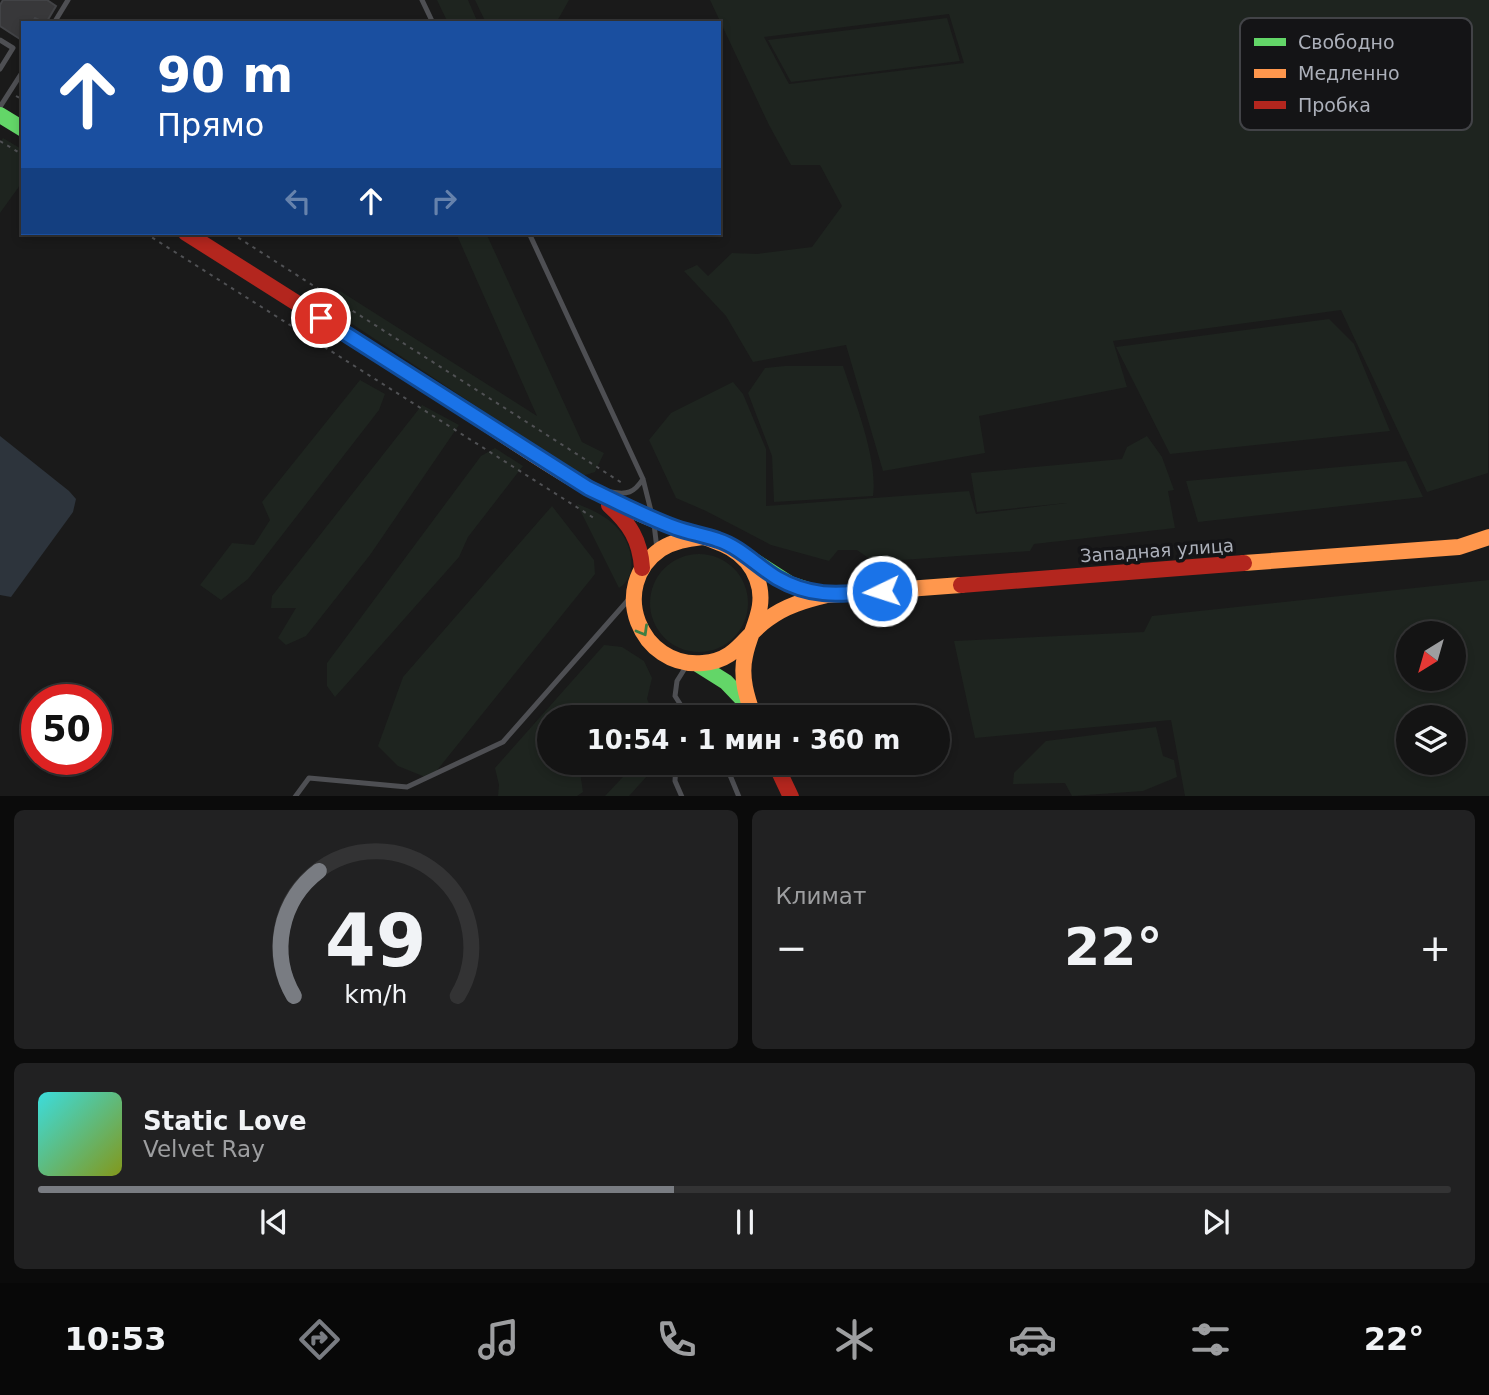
<!DOCTYPE html>
<html lang="ru">
<head>
<meta charset="utf-8">
<style>
  :root { --surface:#141414; --page:#212122; --text:#f1f3f6; --muted:#9d9ea0; --line:#333334; --accent:#797c82 }
  body { margin:0; font-family:"DejaVu Sans",sans-serif; background:var(--page); color:var(--text); height:100vh; display:flex; flex-direction:column; font-size:26px; white-space:nowrap }
  * { box-sizing:border-box; margin:0 }
  p { font-size:23px; color:var(--muted) }
  .icon { flex:none; width:38px; height:38px; fill:none; stroke:currentColor; stroke-width:2; stroke-linecap:round; stroke-linejoin:round }
  .map { position:relative; height:796px; overflow:hidden }
  .drawer { display:flex; flex-direction:column; gap:14px; padding:14px; background:#0b0b0b; flex:1 }
  .drawer>* { flex:none }
  .top-card { position:absolute; left:21px; top:21px; width:700px; height:214px; border-radius:0px; box-shadow:0 4px 10px #0003,0 0 0 2px var(--line); background:#1a4fa0; color:#fff; overflow:hidden }
  .needle { width:46px; rotate:217deg }
  .controls { position:absolute; left:1396px; top:621px; display:grid; gap:14px }
  .controls a { display:grid; place-items:center; width:70px; height:70px; border-radius:50%; background:var(--surface); box-shadow:0 4px 10px #0003,0 0 0 2px var(--line); font-size:35px }
  .speed { position:absolute; left:21px; top:684px; display:flex; gap:14px; font-size:35px; font-weight:700; text-align:center }
  .speed>* { display:grid; place-content:center; width:91px; height:91px; border-radius:50%; background:var(--surface); box-shadow:0 4px 10px #0003,0 0 0 2px var(--line); line-height:1 }
  .speed .limit { border:10px solid #d22; background:#fff; color:#111 }
  .pin { position:absolute; display:grid; place-items:center; width:60px; height:60px; color:#fff; margin:-30px; border:4px solid #fff; border-radius:50%; box-shadow:0 2px 7px #0007 }
  .me { position:absolute; width:77px; margin:-38px; rotate:266deg; stroke-linejoin:round; filter:drop-shadow(0 0 5px #0008) }
  .turn { display:flex; align-items:center; gap:24px; height:147px; padding:0 21px; font-size:32px }
  .turn .icon { width:91px; height:91px; stroke-width:2.5 }
  .turn b { display:block; font-size:49px; line-height:60px }
  .lanes { display:flex; align-items:center; height:66px; padding:0 21px; background:#0003; justify-content:center; gap:35px; direction:ltr }
  .lanes .off { opacity:.35 }
  .big { font-size:52px; font-weight:800; line-height:1.1 }
  .drawer .widget { flex:1; display:flex; flex-direction:column; justify-content:center; gap:10px; min-width:0; padding:0 24px; border-radius:10px; background:var(--page) }
  .drawer .dial { align-items:center; gap:0 }
  .dial svg { height:182px; overflow:visible; fill:none; stroke:var(--line); stroke-width:7; stroke-linecap:round; text-anchor:middle }
  .dial text { fill:var(--text); stroke:none }
  .song { display:flex; align-items:center; gap:21px }
  .cover { width:84px; height:84px; border-radius:10px; background:linear-gradient(135deg,hsl(180 70% 55%),hsl(70 70% 35%)) }
  .played { height:7px; border-radius:4px; background:linear-gradient(90deg,var(--accent) 45%,var(--line) 45%) }
  .keys { display:flex; justify-content:space-around; direction:ltr }
  .heat { display:flex; justify-content:space-between; align-items:center; font-size:38px; direction:ltr }
  .drawer .tiles { flex:1; display:grid; gap:14px; grid-template-columns:1fr 1fr }
  .widget:last-child { grid-column:span 2 }
  .trip { position:absolute; left:537px; top:705px; width:413px; height:70px; border-radius:35px; background:var(--surface); box-shadow:0 4px 10px #0003,0 0 0 2px var(--line); font-weight:800; line-height:70px; text-align:center }
  .menu { display:flex; height:112px; justify-content:space-around; align-items:center; background:#080808; color:var(--muted) }
  .menu .icon { width:49px; height:49px }
  .menu .on { color:var(--accent) }
  .menu b { font-size:32px; color:var(--text) }
  .map>svg:first-child { display:block }
  .green { fill:#1e241f; fill-rule:evenodd }
  .water { fill:#2d343c }
  .building { fill:#38383a; stroke:#424346; stroke-width:2 }
  .lines { fill:none; stroke-linecap:round; stroke-linejoin:round }
  .path { stroke:#505154; stroke-width:2; stroke-dasharray:3.5 5; stroke-linecap:butt }
  .lane { stroke:#4e4f53; stroke-width:5 }
  .fast { stroke:#63d668; stroke-width:16 }
  .slow { stroke:#ff974d; stroke-width:16 }
  .jam { stroke:#b3261e; stroke-width:16 }
  .oneway { stroke:#3f7f43 }
  .route-casing { stroke:#114b97; stroke-width:18 }
  .route { stroke:#1a73e8; stroke-width:12 }
  .labels { text-anchor:middle; stroke-width:7; stroke-linejoin:round; paint-order:stroke }
  .street-label { font-size:18px; fill:#acb0ba; stroke:#141416 }
  .key { fill:#141416; stroke:#424347; stroke-width:2 }
  .key-label { font-size:19px; fill:#acb0ba }
</style>
</head>
<body>
<div class="map">
<svg width="1489" height="797" viewBox="0 0 1489 797">
  <rect width="100%" height="100%" fill="#1a1a1a"/>
  <path class="green" d="M 437,0 L 468,0 L 478,23 L 448,23 Z
    M 475,0 L 569,0 L 556,23 L 486,23 Z
    M 710,0 L 1489,0 L 1488,473 L 1427,492 L 1341,310 L 1113,341 L 1127,387 L 979,416 L 985,453 L 883,471 L 846,345 L 753,362 L 726,316 L 684,271 L 697,265 L 708,276 L 732,253 L 757,254 L 812,247 L 842,206 L 820,165 L 791,165 L 769,125 ZM 949,14 L 964,63 L 789,84 L 764,37 Z
    M 947,18 L 960,61 L 791,82 L 768,40 Z
    M 3,138 L 23,150 L 23,181 L 0,213 L 0,143 Z
    M 456,233 L 486,233 L 582,442 L 604,453 L 595,472 L 582,476 L 328,308 L 340,291 L 537,416 Z
    M 1329,319 L 1354,344 L 1390,431 L 1170,454 L 1116,347 Z
    M 785,366 L 843,366 C 855,402 878,459 873,496 L 774,502 L 772,456 L 748,393 L 765,368 Z
    M 360,380 L 385,394 L 379,410 L 248,579 L 221,600 L 200,585 L 232,543 L 254,545 L 270,520 L 262,502 Z
    M 733,382 L 743,394 L 766,449 L 766,506 L 969,491 L 976,514 L 1067,503 L 977,512 L 971,473 L 1122,459 L 1127,447 L 1147,436 L 1162,457 L 1174,490 L 1168,491 L 1175,528 L 1034,544 L 1030,551 L 874,562 L 857,550 L 838,550 L 829,561 L 771,545 L 706,511 L 676,498 L 649,440 L 671,413 Z
    M 422,405 L 459,425 L 370,555 L 306,636 L 286,645 L 278,638 L 296,608 L 271,608 L 272,596 Z
    M 495,448 L 523,466 L 468,537 L 459,557 L 335,697 L 327,686 L 327,663 L 481,456 Z
    M 1406,461 L 1423,497 L 1198,522 L 1186,481 Z
    M 577,504 C 591,509 610,518 619,530 C 632,545 639,576 619,588 Z
    M 552,506 L 594,560 L 595,574 L 430,779 L 398,766 L 378,746 L 403,677 Z
    M650 603a49 49 0 1 1 98 0a49 49 0 1 1-98 0Z
    M 1489,580 L 1489,796 L 1185,796 L 1171,720 L 975,738 L 954,641 L 1144,632 L 1152,616 ZM 1409,634 L 1454,634 L 1454,679 L 1409,679 ZM 1409,718 L 1454,718 L 1454,763 L 1409,763 Z
    M 604,645 L 622,647 L 644,661 L 652,678 L 647,699 L 655,717 L 550,718 L 550,763 L 586,763 L 580,772 L 583,792 L 577,796 L 498,796 L 499,785 L 495,768 Z
    M 1156,727 L 1163,756 L 1174,760 L 1177,777 L 1143,791 L 1072,796 L 1065,783 L 1013,784 L 1014,773 L 1046,741 Z
    M 636,763 L 656,763 L 656,766 L 629,796 L 605,796 Z"/>
  <path class="water" d="M 0,436 L 69,491 L 76,499 L 73,512 L 11,597 L 0,595 Z"/>
  <path class="building" d="M 3,0 L 47,0 L 56,6 L 46,23 L 35,18 L 32,23 L 23,23 L 23,41 L 0,26 L 0,5 Z"/>
  <g class="lines">
    <path class="path" d="M 16,96 L 23,100
      M 0,141 L 23,155
      M 145,233 L 597,520
      M 231,233 L 622,483"/>
    <path class="lane" d="M 422,0 L 433,23
      M 54,23 L 68,0
      M 0,40 L 13,48 L 0,69
      M 0,107 L 23,71
      M 529,233 L 643,479 L 652,515
      M 611,492 C 627,495 634,493 643,479
      M 654,524 L 657,549
      M 687,665 L 677,681 L 675,696 L 689,718
      M 676,763 L 675,781 L 682,797
      M 725,763 L 739,797
      M 295,797 L 309,778 L 407,787 L 503,742 L 630,598"/>
    <path class="fast" d="M 0,115 L 23,129
      M 748,557 L 790,584 L 824,595
      M 699,665 L 726,682 L 748,705"/>
    <path class="slow" d="M 450,400 C 522,446 594,500 676,528 C 708,539 744,544 757,579 C 768,608 750,629 745,656 C 740,677 747,698 754,718
      M 702,537 C 687,539 674,541 661,549 C 607,586 640,669 703,663 C 738,660 743,636 768,619 C 785,606 806,600 827,595 L 961,585
      M 1244,563 L 1459,547 L 1489,537"/>
    <path class="jam" d="M 186,233 L 450,400
      M 609,505 C 630,524 640,540 642,568
      M 961,585 L 1244,563
      M 775,763 L 791,797"/>
  </g>
  <defs><path id="oneway-chevron" d="M-2-3.5L2.5 0L-2 3.5" fill="none" stroke-width="1.6" stroke-linecap="round" stroke-linejoin="round" transform="scale(1.75)"/></defs>
  <use class="oneway" href="#oneway-chevron" transform="translate(643 631) rotate(60)"/>
  <g class="lines">
    <g class="route-casing">
      <path id="route" d="M 321,318 L 588,488 C 617,502 646,517 676,528 C 690,533 704,535 718,540 C 740,547 757,566 777,578 C 813,599 842,594 882,591"/>
    </g>
    <use href="#route" class="route"/>
  </g>
  <g class="labels">
    <g class="street-label">
      <text transform="translate(1157 551) rotate(-4)" y="6">Западная улица</text>
    </g>
  </g>
  <rect x="1240" y="18" width="232" height="112" rx="10" class="key"/>
  <rect x="1254" y="38" width="32" height="8" fill="#63d668"/>
  <rect x="1254" y="69" width="32" height="9" fill="#ff974d"/>
  <rect x="1254" y="101" width="32" height="8" fill="#b3261e"/>
  <g class="key-label">
    <text x="1298" y="49">Свободно</text>
    <text x="1298" y="80">Медленно</text>
    <text x="1298" y="112">Пробка</text>
  </g>
</svg>
<div class="controls">
<a><svg class="needle" viewBox="-14 -14 28 28"><path d="M0-13l5 13h-10z" fill="#e53935"/><path d="M0 13l5-13h-10z" fill="#9d9ea0"/></svg></a>
<a><svg class="icon" aria-label="layers" viewBox="0 0 24 24"><path d="M12 4l9 5-9 5-9-5zM3 14l9 5 9-5"/></svg></a>
</div>
<div class="speed"><div class="limit">50</div></div>
<div class="pin" style="left:321px;top:318px;background:#d93025"><svg class="icon" aria-label="arrive" viewBox="0 0 24 24"><path d="M6 21V4h12l-3 4 3 4H6"/></svg></div>
<svg class="me" style="left:882px;top:591px" viewBox="-20 -20 40 40"><circle r="17" fill="#1a73e8" stroke="#fff" stroke-width="3"/><path d="M0-11L8 9 0 5-8 9z" fill="#fff"/></svg>
<div class="trip">10:54 · 1 мин · 360 m</div>
<div class="top-card">
<div class="turn"><svg class="icon" aria-label="ahead" viewBox="0 0 24 24"><path d="M12 20V5M6 11l6-6 6 6"/></svg><div><b>90 m</b>Прямо</div></div>
<div class="lanes"><svg class="icon off" aria-label="left" viewBox="0 0 24 24"><path d="M17 20v-9H6M10 6l-5 5 5 5"/></svg><svg class="icon" aria-label="ahead" viewBox="0 0 24 24"><path d="M12 20V5M6 11l6-6 6 6"/></svg><svg class="icon off" aria-label="right" viewBox="0 0 24 24"><path d="M7 20v-9h11M14 6l5 5-5 5"/></svg></div>
</div>
</div>
<section class="drawer">
<div class="tiles">
<div class="widget dial"><svg viewBox="0 0 100 80">
<path d="M14 69A42 42 0 1 1 86 69"/>
<path d="M14 69A42 42 0 0 1 25 14" stroke="#797c82"/>
<text x="50" y="56" font-size="32" font-weight="700">49</text>
<text x="50" y="72" font-size="11">km/h</text>
</svg></div>
<div class="widget"><p>Климат</p>
<div class="heat"><a>−</a><b class="big">22°</b><a>+</a></div>
</div>
<div class="widget">
<div class="song"><i class="cover"></i><div><b>Static Love</b><p>Velvet Ray</p></div></div>
<div class="played"></div>
<div class="keys"><svg class="icon" aria-label="previous" viewBox="0 0 24 24"><path d="M18 5L8 12l10 7zM5 5v14"/></svg><svg class="icon" aria-label="pause" viewBox="0 0 24 24"><path d="M8 5v14M16 5v14"/></svg><svg class="icon" aria-label="next" viewBox="0 0 24 24"><path d="M6 5l10 7-10 7zM19 5v14"/></svg></div>
</div>
</div>
</section>
<nav class="menu">
<b>10:53</b>
<svg class="icon on" aria-label="directions" viewBox="0 0 24 24"><path d="M12 3l9 9-9 9-9-9zM9 14v-3h6M13 9l2 2-2 2"/></svg>
<svg class="icon" aria-label="music" viewBox="0 0 24 24"><path d="M9 18V5l10-2v13"/><circle cx="6" cy="18" r="3"/><circle cx="16" cy="16" r="3"/></svg>
<svg class="icon" aria-label="phone" viewBox="0 0 24 24"><path d="M5 4h4l2 5-3 2q2 4 5 5l2-3 5 2v4C11 20 4 13 5 4z"/></svg>
<svg class="icon" aria-label="climate" viewBox="0 0 24 24"><path d="M12 3v18M4 7l16 10M4 17L20 7"/></svg>
<svg class="icon" aria-label="car" viewBox="0 0 24 24"><path d="M5 17H2v-5l4-1 3-4h7l3 4 3 1v5h-3M9 17h6M6 11h13"/><circle cx="7" cy="17" r="2"/><circle cx="17" cy="17" r="2"/></svg>
<svg class="icon" aria-label="filters" viewBox="0 0 24 24"><path d="M4 7h16M4 17h16"/><circle cx="9" cy="7" r="2"/><circle cx="15" cy="17" r="2"/></svg>
<b>22°</b>
</nav>
</body>
</html>
